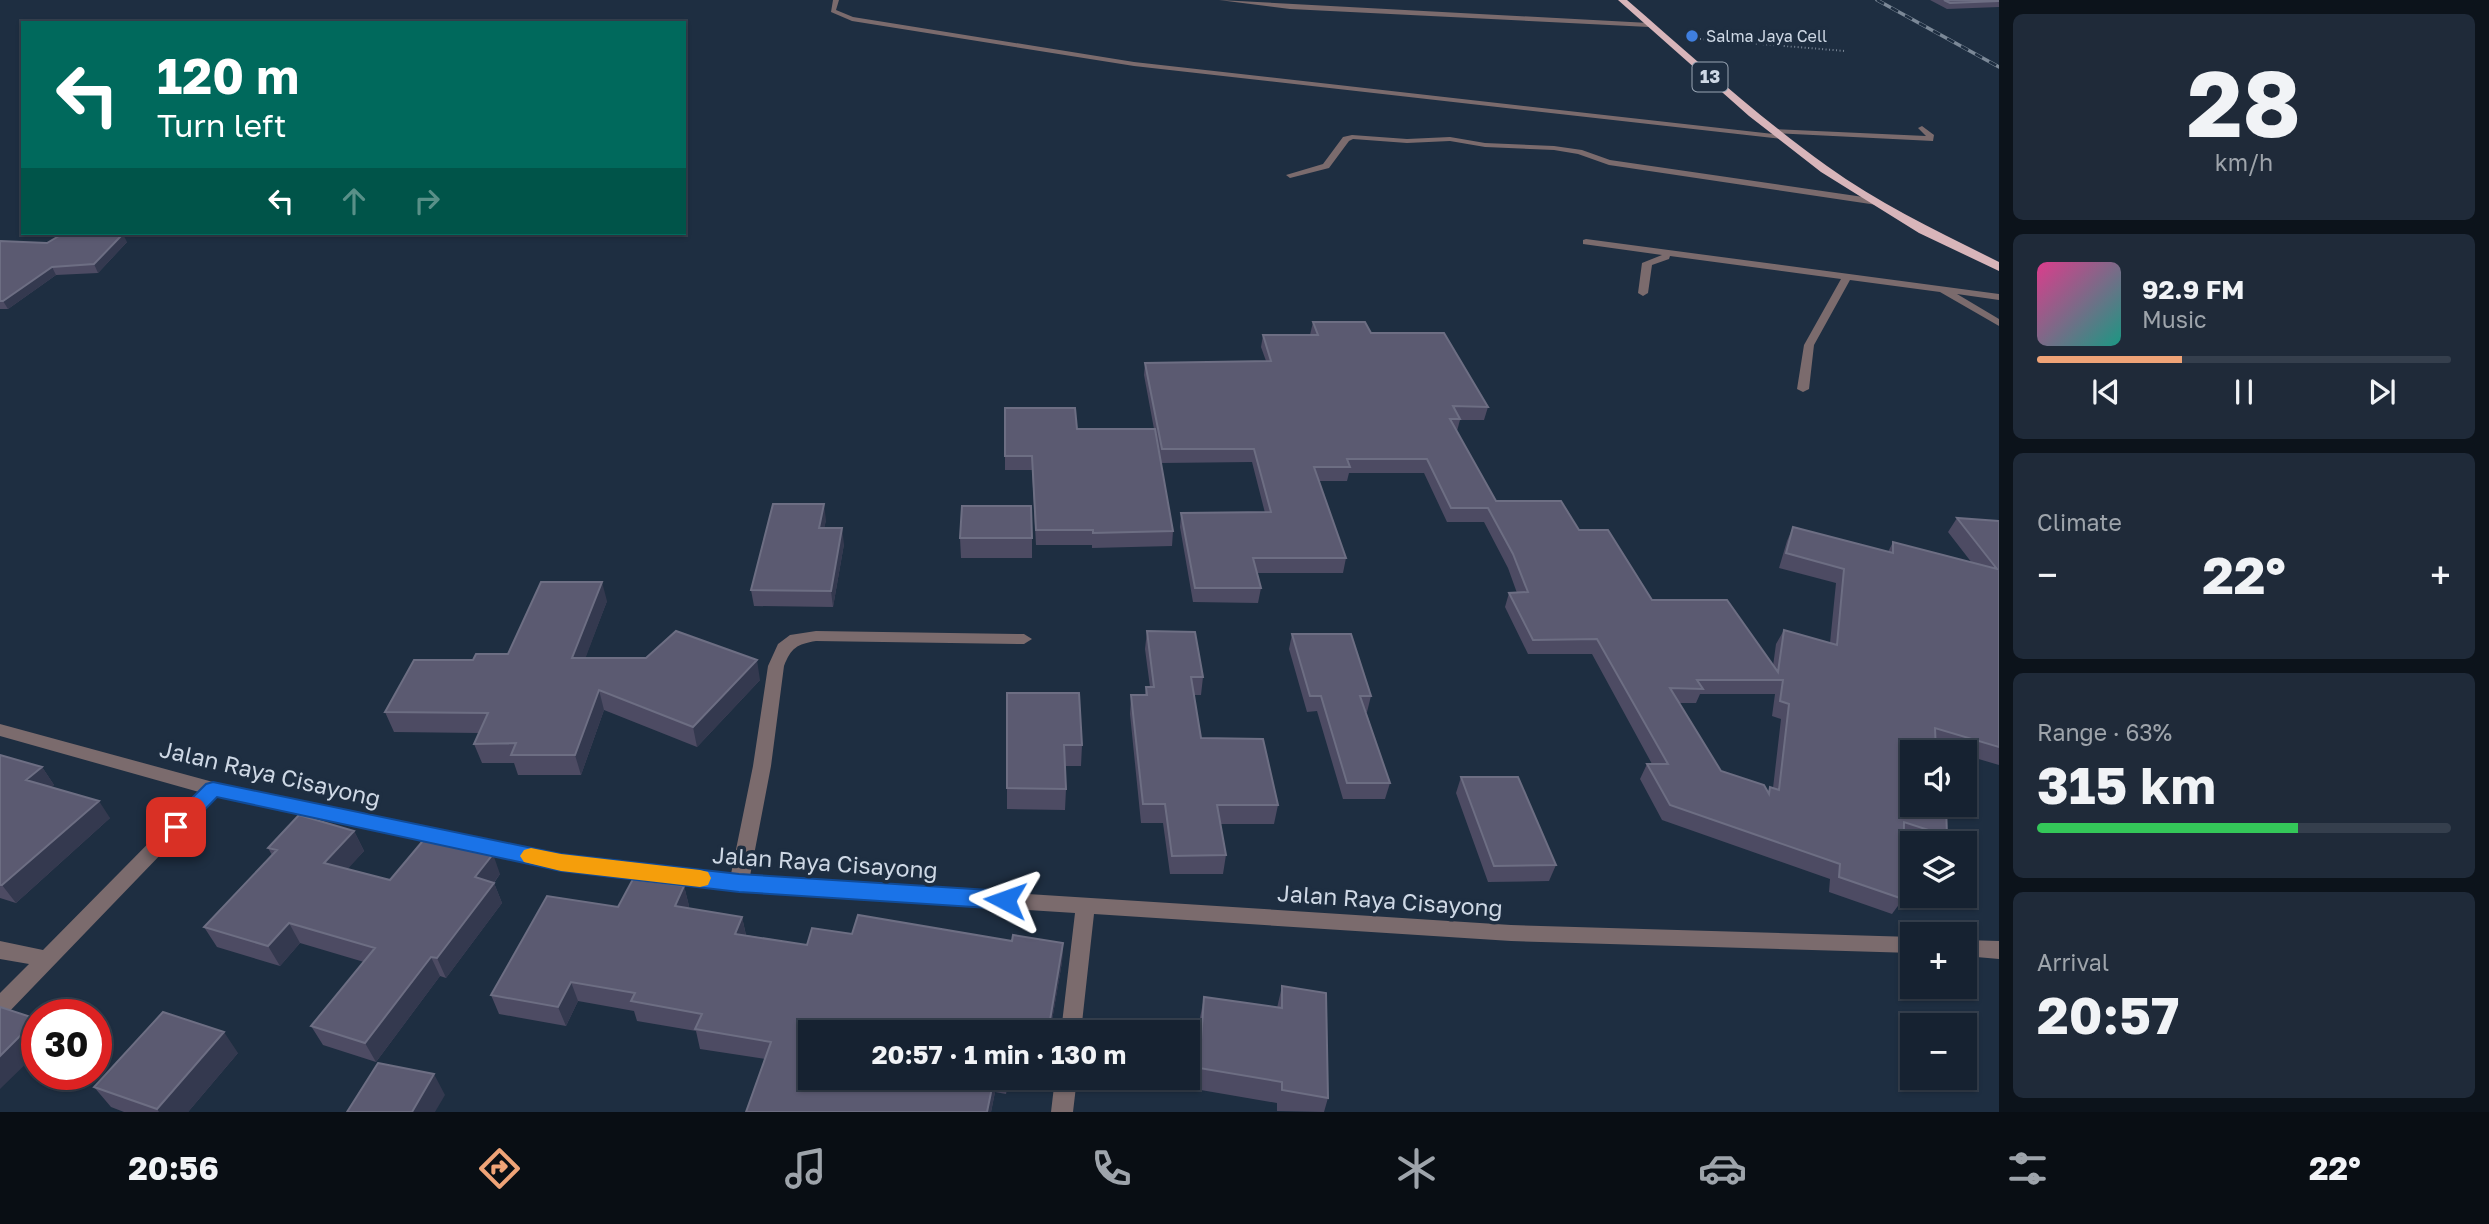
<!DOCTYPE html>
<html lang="en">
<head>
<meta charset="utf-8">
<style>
  :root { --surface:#162231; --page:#1f2a39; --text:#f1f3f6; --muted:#9ea4ab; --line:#353f4d; --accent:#efa377 }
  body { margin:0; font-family:"Golos Text",sans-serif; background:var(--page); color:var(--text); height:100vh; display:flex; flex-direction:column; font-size:26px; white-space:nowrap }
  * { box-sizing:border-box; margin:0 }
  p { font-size:23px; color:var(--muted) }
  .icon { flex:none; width:38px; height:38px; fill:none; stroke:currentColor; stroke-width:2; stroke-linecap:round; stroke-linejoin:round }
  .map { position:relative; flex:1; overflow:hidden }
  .side { display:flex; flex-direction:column; gap:14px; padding:14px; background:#0c131b; width:490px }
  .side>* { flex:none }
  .banner { position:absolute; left:21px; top:21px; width:665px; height:214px; border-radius:0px; box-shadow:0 2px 5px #0004,0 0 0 2px var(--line); background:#00695c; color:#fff; overflow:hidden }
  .controls { position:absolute; left:1900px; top:740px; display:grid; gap:14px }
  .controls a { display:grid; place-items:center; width:77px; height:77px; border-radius:0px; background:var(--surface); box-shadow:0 2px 5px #0004,0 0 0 2px var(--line); font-size:35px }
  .speed { position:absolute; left:21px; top:999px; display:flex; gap:14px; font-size:35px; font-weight:700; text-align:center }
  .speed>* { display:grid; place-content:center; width:91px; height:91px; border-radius:50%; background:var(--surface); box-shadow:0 2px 5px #0004,0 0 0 2px var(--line); line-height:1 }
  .speed .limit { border:10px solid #d22; background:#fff; color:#111 }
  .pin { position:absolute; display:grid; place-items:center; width:60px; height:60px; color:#fff; margin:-30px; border-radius:14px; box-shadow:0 4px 10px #0006 }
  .me { position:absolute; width:77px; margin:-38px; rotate:274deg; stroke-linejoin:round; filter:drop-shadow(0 0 5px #0008) }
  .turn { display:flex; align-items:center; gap:24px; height:147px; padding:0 21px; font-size:32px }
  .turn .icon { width:91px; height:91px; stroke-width:2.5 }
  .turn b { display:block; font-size:49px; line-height:60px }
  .lanes { display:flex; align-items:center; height:66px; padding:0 21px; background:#0003; justify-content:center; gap:35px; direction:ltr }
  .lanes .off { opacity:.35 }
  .big { font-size:52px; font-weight:700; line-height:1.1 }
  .side .tile { flex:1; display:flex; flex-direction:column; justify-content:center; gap:10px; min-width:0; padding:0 24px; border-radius:10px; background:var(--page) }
  .side .dial { align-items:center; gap:0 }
  .dial b { font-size:91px; line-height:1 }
  .song { display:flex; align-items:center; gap:21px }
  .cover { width:84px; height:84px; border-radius:10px; background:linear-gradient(135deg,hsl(330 70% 55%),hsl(170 70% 35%)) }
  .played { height:7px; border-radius:4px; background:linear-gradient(90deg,var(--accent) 35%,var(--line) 35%) }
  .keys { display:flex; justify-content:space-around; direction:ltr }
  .heat { display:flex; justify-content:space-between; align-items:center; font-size:38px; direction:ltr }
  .charge { height:10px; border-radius:5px; background:linear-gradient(90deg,#34c759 63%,var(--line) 0) }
  .trip { position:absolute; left:798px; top:1020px; width:402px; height:70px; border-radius:0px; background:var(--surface); box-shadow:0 2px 5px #0004,0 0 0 2px var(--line); font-weight:700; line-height:70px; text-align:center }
  .tab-bar { display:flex; height:112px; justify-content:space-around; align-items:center; background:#090e14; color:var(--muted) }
  .tab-bar .icon { width:49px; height:49px }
  .tab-bar .active { color:var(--accent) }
  .tab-bar b { font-size:32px; color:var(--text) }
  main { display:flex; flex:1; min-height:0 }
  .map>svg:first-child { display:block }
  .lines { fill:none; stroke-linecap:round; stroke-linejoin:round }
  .path { stroke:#788595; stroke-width:2; stroke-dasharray:1 2.5; stroke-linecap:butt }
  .service { fill:#7b6b6d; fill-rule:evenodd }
  .minor { fill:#7b6b6d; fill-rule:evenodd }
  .trunk { fill:#d8b5ba; fill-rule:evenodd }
  .rail-casing { stroke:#7b8897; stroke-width:3.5 }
  .rail { stroke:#1e2e41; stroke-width:2.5; stroke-dasharray:8; stroke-linecap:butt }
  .wall { fill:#4d4b63; fill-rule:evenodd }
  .shaded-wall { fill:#34394f }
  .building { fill:#5b5a71; stroke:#6d6e83; stroke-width:2; fill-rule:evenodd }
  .route { fill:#1a73e8; stroke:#114b97; stroke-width:2 }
  .slow { fill:#f59e0b }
  .shop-dot { fill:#3f7fe0; stroke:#1e2e41; stroke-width:2.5 }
  .labels { text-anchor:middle; stroke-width:7; stroke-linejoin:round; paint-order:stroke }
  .far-poi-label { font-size:16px; fill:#ced8e5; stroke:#1e2e41; text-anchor:start }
  .shield { fill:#1e2e41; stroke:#99a5b4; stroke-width:2 }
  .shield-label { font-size:18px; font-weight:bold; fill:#ced8e5 }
  .near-street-label { font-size:23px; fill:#ced8e5; stroke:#1e2e41 }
</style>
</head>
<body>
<main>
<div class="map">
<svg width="1999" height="1112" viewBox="0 0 1999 1112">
  <rect width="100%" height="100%" fill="#1e2e41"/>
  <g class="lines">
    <path class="path" d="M 1700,39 L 1845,51"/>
    <path class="service" d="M 1219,0 L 1649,23 L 1652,25 L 1649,27 L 1290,9 Z"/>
    <path class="minor" d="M 833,0 L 839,0 L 836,10 L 853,17 L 1134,62 L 1782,135 L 1786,137 L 1782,139 L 1134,66 L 852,21 L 831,12 Z
      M 1922,126 L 1934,135 L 1933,141 L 1775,133 L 1771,131 L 1775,129 L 1926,136 L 1918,128 Z
      M 1352,135 L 1407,139 L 1450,137 L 1485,143 L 1554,146 L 1582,150 L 1610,160 L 1877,199 L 1881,202 L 1877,205 L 1609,165 L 1578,154 L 1554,150 L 1485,147 L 1450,141 L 1407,143 L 1353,139 L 1349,141 L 1329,168 L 1290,178 L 1286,175 L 1323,164 L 1343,137 Z
      M 1586,239 L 1999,294 L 1999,300 L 1957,294 L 1999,319 L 1999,326 L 1940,292 L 1850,280 L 1814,345 L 1809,389 L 1803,392 L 1797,389 L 1804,345 L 1841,279 L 1670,256 L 1669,259 L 1652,265 L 1648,293 L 1643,296 L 1638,293 L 1642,263 L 1662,255 L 1583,244 L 1583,240 Z
      M 816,631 L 1024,634 L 1032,639 L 1024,644 L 816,641 C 797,644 791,648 784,666 L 771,766 L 750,876 L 1511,925 L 1913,937 L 1913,953 L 1511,941 L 1094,914 L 1081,1032 L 1061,1032 L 1075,913 L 739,891 L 561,869 L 217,796 L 7,1014 L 0,1016 L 0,993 L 29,964 L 0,959 L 0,941 L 43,950 L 199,792 L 0,736 L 0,724 L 213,782 L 561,855 L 731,874 L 753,766 L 768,666 L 778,644 L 790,635 Z
      M 1965,940 L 1999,941 L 1999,959 L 1965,956 Z
      M 1055,1078 L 1077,1078 L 1073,1112 L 1051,1112 Z"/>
    <path class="trunk" d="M 1618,0 L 1627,0 C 1693,57 1757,116 1827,166 C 1880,204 1941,233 1999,262 L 1999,271 L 1919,233 L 1821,172 L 1749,116 Z"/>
    <g class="rail-casing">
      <path id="rail" d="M 1877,0 L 1999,67"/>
    </g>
    <use href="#rail" class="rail"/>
  </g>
  <path class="wall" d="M 1930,0 L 1999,0 L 1999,7 L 1947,9 Z
    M 0,241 L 47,243 L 127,242 L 98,273 L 56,275 L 8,309 L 0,309 Z
    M 1313,322 L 1371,333 L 1488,407 L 1484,420 L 1460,420 L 1457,431 L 1496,501 L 1579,530 L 1652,600 L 1773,666 L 1776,644 L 1784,630 L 1830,643 L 1836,583 L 1779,568 L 1787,541 L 1793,527 L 1888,552 L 1893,542 L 1972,563 L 1948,532 L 1957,518 L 1999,521 L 1999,765 L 1965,755 L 1965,752 L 1958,752 L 1936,746 L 1913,752 L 1947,836 L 1942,844 L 1913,844 L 1904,840 L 1903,899 L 1892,914 L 1829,892 L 1830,879 L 1662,820 L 1640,779 L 1647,764 L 1652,764 L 1592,654 L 1528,654 L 1505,607 L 1509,593 L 1517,593 L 1508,568 L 1484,522 L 1447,522 L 1424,473 L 1349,473 L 1347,481 L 1319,481 L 1346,558 L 1343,573 L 1257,573 L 1261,588 L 1258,603 L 1193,602 L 1180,527 L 1181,513 L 1265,513 L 1252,462 L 1161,463 L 1173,531 L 1172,546 L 1092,548 L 1092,545 L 1036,545 L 1032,470 L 1005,470 L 1005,408 L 1077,429 L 1154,429 L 1144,375 L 1145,363 L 1266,361 L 1261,347 L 1263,335 L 1310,335 ZM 1700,694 L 1775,694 L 1772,716 L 1781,719 L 1773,788 L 1770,787 L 1768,792 L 1721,771 L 1679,703 L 1696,703 Z
    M 826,520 L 824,528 L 844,544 L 833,607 L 754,606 L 751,590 Z
    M 960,538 L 1032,538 L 1032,558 L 961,558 Z
    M 607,601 L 585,658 L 760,680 L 697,747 L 604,710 L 581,775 L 518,775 L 514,763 L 482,763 L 474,744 L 479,733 L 394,732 L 385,712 L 473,660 L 508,654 Z
    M 1147,631 L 1203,677 L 1201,695 L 1194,695 L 1201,738 L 1278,805 L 1274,824 L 1220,824 L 1226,855 L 1223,874 L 1170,874 L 1163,823 L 1141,823 L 1130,714 L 1131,695 L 1145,695 L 1146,687 L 1150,687 L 1145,649 Z
    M 1292,634 L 1371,696 L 1367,712 L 1366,712 L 1390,783 L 1385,799 L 1343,799 L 1317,711 L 1307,712 L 1289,649 Z
    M 1007,693 L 1082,745 L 1081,766 L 1065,766 L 1066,789 L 1065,810 L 1007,809 Z
    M 0,755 L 42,767 L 54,785 L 51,787 L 110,818 L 16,903 L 0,898 Z
    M 1461,777 L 1556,865 L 1549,881 L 1488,882 L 1456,793 Z
    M 354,831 L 364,851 L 347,869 L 390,880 L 500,874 L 494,883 L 502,903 L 446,978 L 440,976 L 376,1062 L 323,1045 L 311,1026 L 364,962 L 300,943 L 280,966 L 217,947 L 204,927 L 272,855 L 268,848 Z
    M 633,879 L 684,886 L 689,906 L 688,908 L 742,917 L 746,935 L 807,945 L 812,928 L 852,934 L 858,915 L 1012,941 L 1013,935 L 1063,943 L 1062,962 L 1050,1032 L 810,1032 L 810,1078 L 1009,1078 L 1006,1094 L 995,1092 L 991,1112 L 746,1112 L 765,1059 L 700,1049 L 696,1031 L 637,1021 L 634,1011 L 578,1001 L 566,1026 L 499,1014 L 491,995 L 547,896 L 618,907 Z
    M 1282,986 L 1328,1098 L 1324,1112 L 1277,1111 L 1277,1103 L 1195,1089 L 1200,1018 L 1204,997 L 1277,1008 Z
    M 238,1053 L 188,1112 L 124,1112 L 111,1107 L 94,1087 Z"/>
  <path class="shaded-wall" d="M 123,234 L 127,242 L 98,273 L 94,264 Z
    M 52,267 L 56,275 L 8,309 L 3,301 Z
    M 824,504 L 826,520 L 821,544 L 819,528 Z
    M 842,528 L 844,544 L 833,607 L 831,591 Z
    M 602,582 L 607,601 L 578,678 L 572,658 Z
    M 757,660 L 760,680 L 697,747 L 693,727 Z
    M 599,690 L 604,710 L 581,775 L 575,755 Z
    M 42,767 L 54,785 L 39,797 L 26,780 Z
    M 99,801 L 110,818 L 16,903 L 2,885 Z
    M 354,831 L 364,851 L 335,883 L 324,863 Z
    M 493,854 L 500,874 L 483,897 L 475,877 Z
    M 494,883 L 502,903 L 446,978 L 437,958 Z
    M 684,886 L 689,906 L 680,926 L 675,906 Z
    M 742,917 L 746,936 L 735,934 Z
    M 289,923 L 300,943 L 280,966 L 268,946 Z
    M 1063,943 L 1062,962 L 1050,1032 L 1048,1032 Z
    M 431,957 L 440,976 L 376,1062 L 365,1043 Z
    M 571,982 L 578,1001 L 566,1026 L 558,1007 Z
    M 37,1020 L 37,1053 L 0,1089 L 0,1056 Z
    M 224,1032 L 238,1053 L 188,1112 L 159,1112 L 157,1109 Z
    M 434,1074 L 445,1095 L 435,1112 L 412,1112 Z
    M 994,1078 L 995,1078 L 995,1092 L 991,1112 L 987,1112 Z
    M 1006,1078 L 1009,1078 L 1006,1094 Z"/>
  <path class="building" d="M 1944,0 L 1999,0 L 1999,1 L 1950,3 Z
    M 64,233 L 123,234 L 94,264 L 52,267 L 3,301 L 0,301 L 0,241 L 47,243 Z
    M 1313,322 L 1365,322 L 1371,333 L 1444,333 L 1488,407 L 1453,406 L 1460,419 L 1450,419 L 1496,501 L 1561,501 L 1579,530 L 1608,530 L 1652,600 L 1727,600 L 1778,672 L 1784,630 L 1837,645 L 1844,569 L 1786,553 L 1793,527 L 1893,553 L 1893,542 L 1997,569 L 1957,518 L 1999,521 L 1999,747 L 1935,728 L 1936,752 L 1913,752 L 1913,805 L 1946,805 L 1947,836 L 1904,822 L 1903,899 L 1839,877 L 1840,864 L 1670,805 L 1647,764 L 1668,764 L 1597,639 L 1533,640 L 1509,593 L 1528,592 L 1513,554 L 1488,508 L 1451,508 L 1427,459 L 1347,459 L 1350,467 L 1314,467 L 1346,558 L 1253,558 L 1261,588 L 1195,588 L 1181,513 L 1271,512 L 1254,449 L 1162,449 L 1145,363 L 1271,361 L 1263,335 L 1318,335 ZM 1697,680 L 1783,680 L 1780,701 L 1789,704 L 1779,790 L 1770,787 L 1769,794 L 1764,785 L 1721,771 L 1670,688 L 1703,689 Z
    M 1005,408 L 1075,408 L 1077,429 L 1155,429 L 1173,531 L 1093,533 L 1093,530 L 1036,530 L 1032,456 L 1005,456 Z
    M 773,504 L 824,504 L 819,528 L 842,528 L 831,591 L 751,590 Z
    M 962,506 L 1031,506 L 1032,538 L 960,538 Z
    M 541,582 L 602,582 L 572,658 L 646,658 L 676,631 L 757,660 L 693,727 L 599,690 L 575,755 L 511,755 L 516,743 L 474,744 L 488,713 L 385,712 L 414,660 L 473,660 L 476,654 L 508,654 Z
    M 1147,631 L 1195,632 L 1203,677 L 1191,677 L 1201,738 L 1263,739 L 1278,805 L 1217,805 L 1226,855 L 1172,856 L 1165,804 L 1143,804 L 1131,695 L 1147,695 L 1146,687 L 1154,687 Z
    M 1292,634 L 1351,634 L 1371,696 L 1360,696 L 1390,783 L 1347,783 L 1321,696 L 1310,696 Z
    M 1007,693 L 1079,693 L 1082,745 L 1064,745 L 1066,789 L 1007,788 Z
    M 0,755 L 42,767 L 26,780 L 99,801 L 2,885 L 0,885 Z
    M 1461,777 L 1518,777 L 1556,865 L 1494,866 Z
    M 299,815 L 354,831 L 324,863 L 390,880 L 427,836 L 493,854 L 475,877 L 494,883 L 437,958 L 431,957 L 365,1043 L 311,1026 L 375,948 L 289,923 L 268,946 L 204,927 L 277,850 L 268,848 Z
    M 633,879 L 684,886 L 675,906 L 742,917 L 735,934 L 807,945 L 812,928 L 852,934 L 858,915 L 1012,941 L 1013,935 L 1063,943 L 1048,1032 L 810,1032 L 810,1078 L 994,1078 L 987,1112 L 746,1112 L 771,1042 L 695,1029 L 702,1014 L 631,1001 L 635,993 L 571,982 L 558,1007 L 491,995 L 547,896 L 618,907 Z
    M 1282,986 L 1326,993 L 1328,1098 L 1282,1090 L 1282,1082 L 1199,1068 L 1204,997 L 1282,1008 Z
    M 0,1007 L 37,1019 L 0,1056 Z
    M 163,1012 L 224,1032 L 157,1109 L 94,1087 Z
    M 378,1063 L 434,1074 L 412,1112 L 347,1112 Z"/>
  <path class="route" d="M 213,782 L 561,854 L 739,874 L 1005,891 L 1013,894 L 1016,900 L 1013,907 L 1005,909 L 739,892 L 561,871 L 217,797 L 183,832 L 176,835 L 169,832 L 166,827 L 169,821 L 206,784 Z"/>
  <path class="slow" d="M 531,848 L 561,854 L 700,870 L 708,872 L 711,878 L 708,885 L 700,887 L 561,871 L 524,862 L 520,856 L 524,850 Z"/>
  <circle class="shop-dot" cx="1692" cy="36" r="7"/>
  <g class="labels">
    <g class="far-poi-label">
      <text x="1706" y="42">Salma Jaya Cell</text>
    </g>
    <rect class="shield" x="1692.5" y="62.5" width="35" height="29" rx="5"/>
    <g class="shield-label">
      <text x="1710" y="83">13</text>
    </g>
    <g class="near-street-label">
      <text transform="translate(270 774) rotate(13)" y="8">Jalan Raya Cisayong</text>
      <text transform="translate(825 863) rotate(4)" y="8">Jalan Raya Cisayong</text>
      <text transform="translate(1390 901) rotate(4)" y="8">Jalan Raya Cisayong</text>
    </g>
  </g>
</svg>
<div class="controls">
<a><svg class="icon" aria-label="sound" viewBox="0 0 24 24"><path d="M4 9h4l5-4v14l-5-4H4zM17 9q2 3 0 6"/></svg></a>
<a><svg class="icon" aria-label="layers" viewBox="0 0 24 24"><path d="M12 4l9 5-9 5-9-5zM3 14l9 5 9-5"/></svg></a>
<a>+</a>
<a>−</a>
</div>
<div class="speed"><div class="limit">30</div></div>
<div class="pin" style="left:176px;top:827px;background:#d93025"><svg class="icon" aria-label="arrive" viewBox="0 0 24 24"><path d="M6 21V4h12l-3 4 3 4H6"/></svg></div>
<svg class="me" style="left:1005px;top:900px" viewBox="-20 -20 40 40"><path d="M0-17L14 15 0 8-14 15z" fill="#1a73e8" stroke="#fff" stroke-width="4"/></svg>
<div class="trip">20:57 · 1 min · 130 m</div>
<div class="banner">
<div class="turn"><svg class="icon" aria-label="left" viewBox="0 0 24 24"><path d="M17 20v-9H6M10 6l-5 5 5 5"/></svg><div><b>120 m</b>Turn left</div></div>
<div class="lanes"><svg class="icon" aria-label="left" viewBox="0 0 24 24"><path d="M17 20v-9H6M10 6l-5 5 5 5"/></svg><svg class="icon off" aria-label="ahead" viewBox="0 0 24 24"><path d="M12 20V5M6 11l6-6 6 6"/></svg><svg class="icon off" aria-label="right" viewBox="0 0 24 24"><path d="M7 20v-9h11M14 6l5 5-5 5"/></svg></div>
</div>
</div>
<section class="side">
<div class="tile dial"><b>28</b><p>km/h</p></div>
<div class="tile">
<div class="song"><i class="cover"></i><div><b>92.9 FM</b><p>Music</p></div></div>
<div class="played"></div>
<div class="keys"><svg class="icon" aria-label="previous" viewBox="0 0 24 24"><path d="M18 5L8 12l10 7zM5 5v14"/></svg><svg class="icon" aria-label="pause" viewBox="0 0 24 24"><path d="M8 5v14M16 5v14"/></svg><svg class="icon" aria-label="next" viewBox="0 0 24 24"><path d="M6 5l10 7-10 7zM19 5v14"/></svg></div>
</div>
<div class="tile"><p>Climate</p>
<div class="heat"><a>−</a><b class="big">22°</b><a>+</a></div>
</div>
<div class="tile"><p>Range · 63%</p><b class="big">315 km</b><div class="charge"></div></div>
<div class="tile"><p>Arrival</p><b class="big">20:57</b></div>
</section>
</main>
<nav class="tab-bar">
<b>20:56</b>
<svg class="icon active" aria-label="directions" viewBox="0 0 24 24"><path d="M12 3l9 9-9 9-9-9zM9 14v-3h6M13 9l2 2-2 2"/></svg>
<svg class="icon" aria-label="music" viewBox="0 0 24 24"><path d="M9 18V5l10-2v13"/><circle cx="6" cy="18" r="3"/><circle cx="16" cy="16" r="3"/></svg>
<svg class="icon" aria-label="phone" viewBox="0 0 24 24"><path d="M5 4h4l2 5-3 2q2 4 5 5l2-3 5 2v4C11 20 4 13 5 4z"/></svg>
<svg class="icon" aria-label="climate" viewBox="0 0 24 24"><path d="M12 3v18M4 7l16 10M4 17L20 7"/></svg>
<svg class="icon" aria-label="car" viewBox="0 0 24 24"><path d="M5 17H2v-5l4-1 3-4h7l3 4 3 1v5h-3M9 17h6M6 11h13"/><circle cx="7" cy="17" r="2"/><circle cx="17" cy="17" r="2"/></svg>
<svg class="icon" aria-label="filters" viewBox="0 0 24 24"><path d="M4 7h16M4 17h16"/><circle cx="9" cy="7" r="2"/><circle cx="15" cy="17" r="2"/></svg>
<b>22°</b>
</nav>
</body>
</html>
